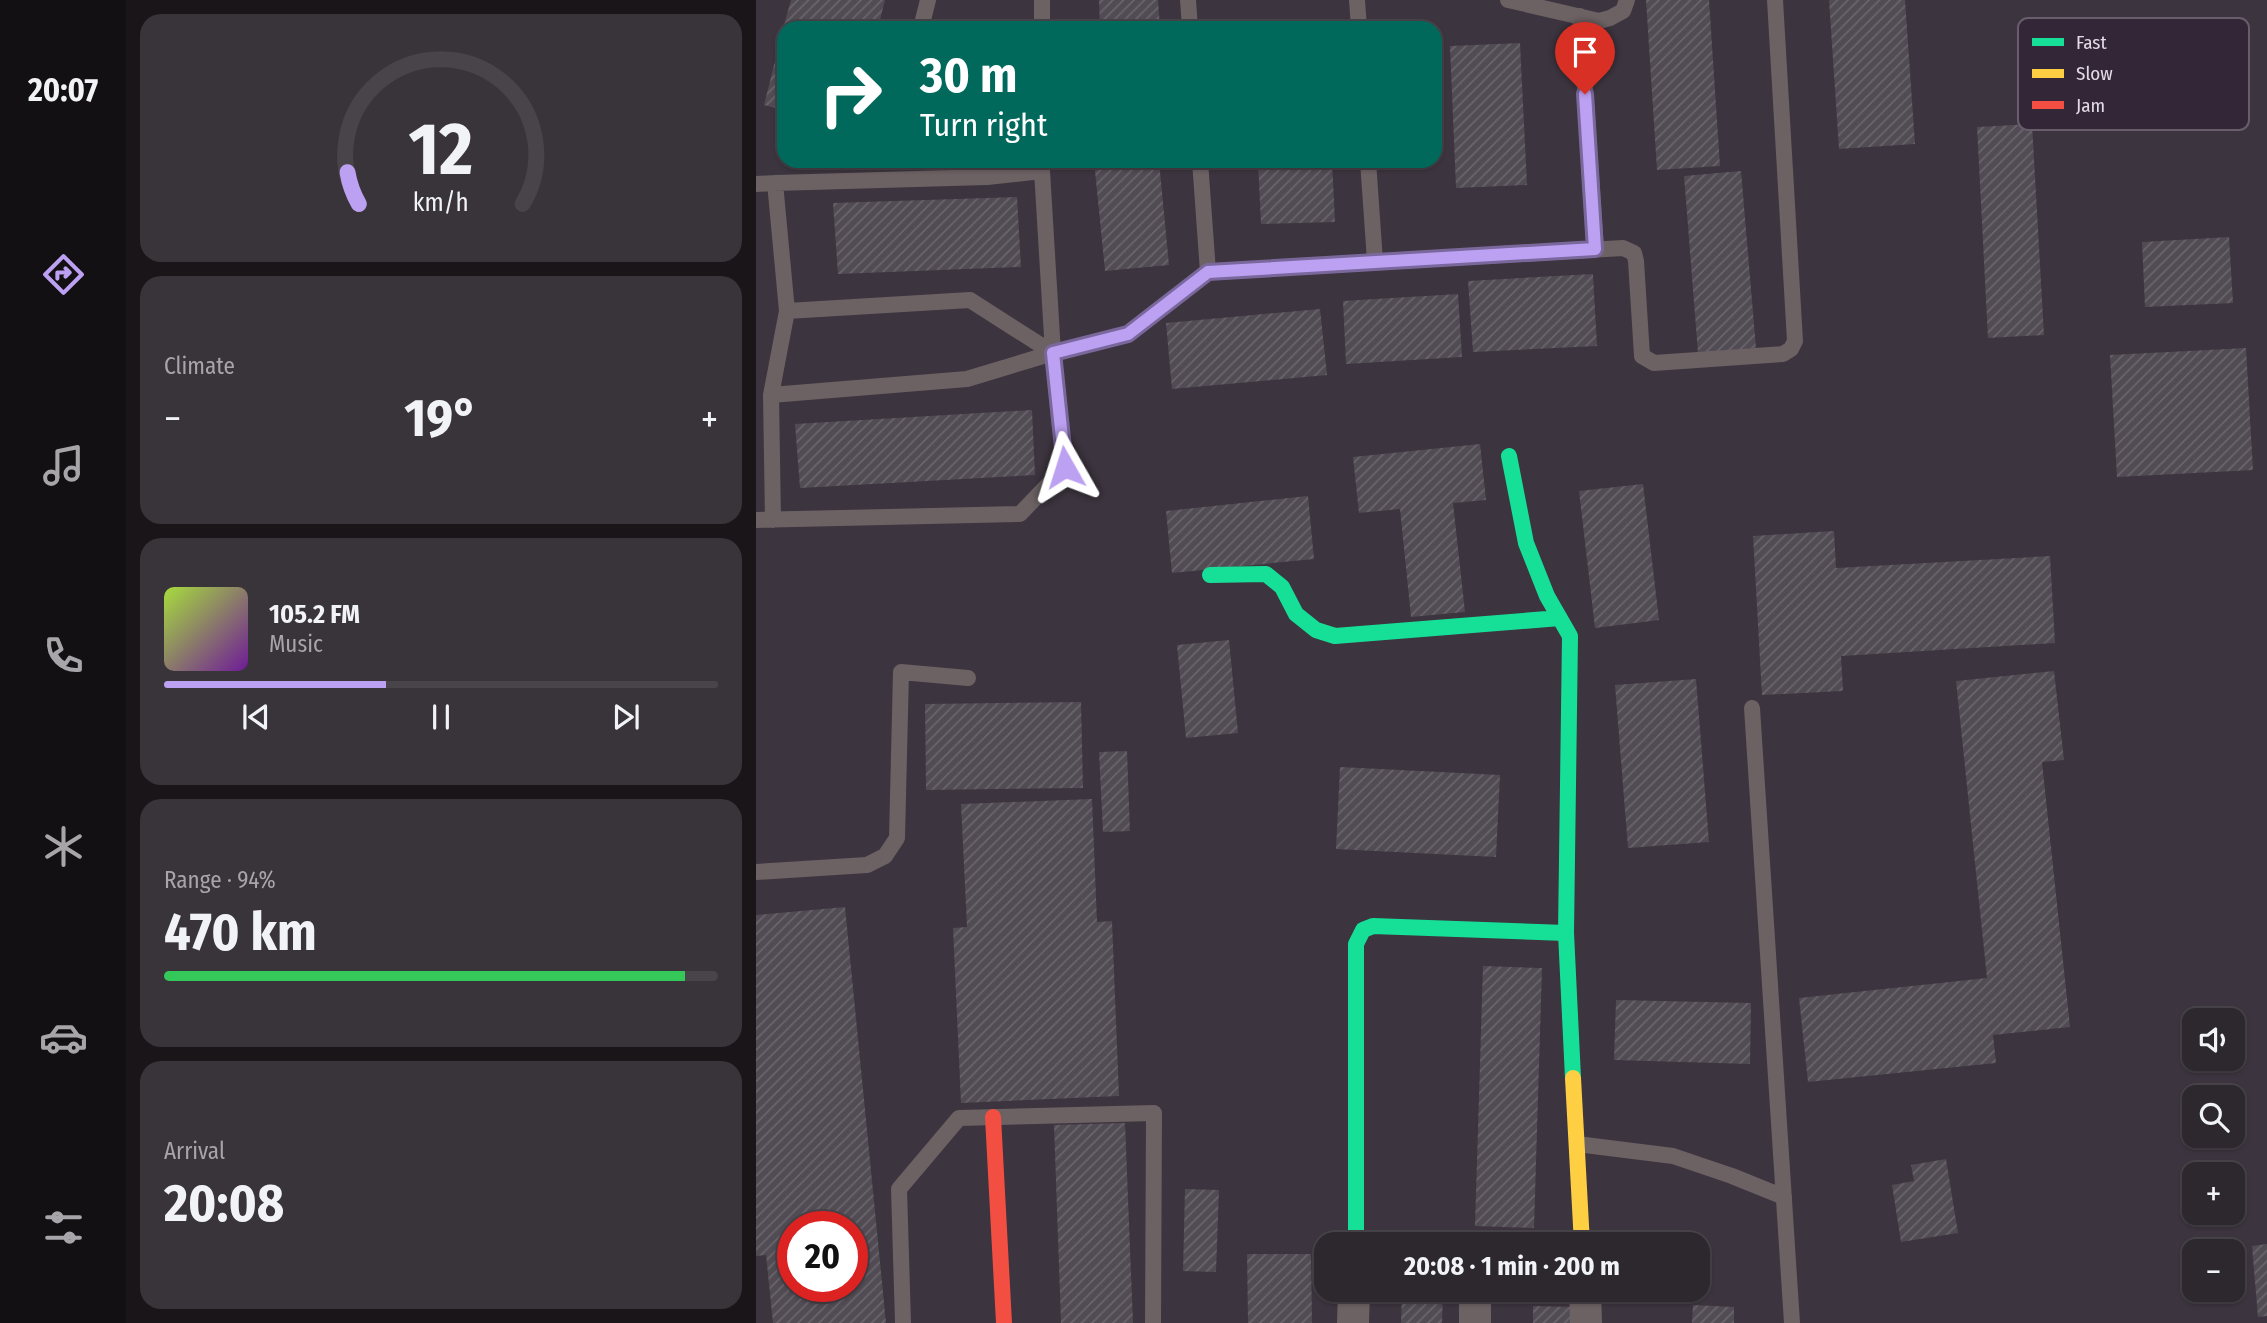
<!DOCTYPE html>
<html lang="en">
<head>
<meta charset="utf-8">
<style>
  :root { --surface:#2d272e; --page:#39333a; --text:#f1f3f6; --muted:#a7a5aa; --line:#48444a; --accent:#bca0f2 }
  body { margin:0; font-family:"Fira Sans Condensed",sans-serif; background:var(--page); color:var(--text); height:100vh; display:flex; flex-direction:column; font-size:26px; white-space:nowrap }
  * { box-sizing:border-box; margin:0 }
  p { font-size:23px; color:var(--muted) }
  .icon { flex:none; width:38px; height:38px; fill:none; stroke:currentColor; stroke-width:2; stroke-linecap:round; stroke-linejoin:round }
  .map { position:relative; flex:1; overflow:hidden }
  .details { display:flex; flex-direction:column; gap:14px; padding:14px; background:#191519; width:630px }
  .details>* { flex:none }
  .top-card { position:absolute; left:21px; top:21px; width:665px; height:147px; border-radius:21px; box-shadow:0 2px 5px #0004,0 0 0 2px var(--line); background:#00695c; color:#fff; overflow:hidden }
  .controls { position:absolute; left:1426px; top:1008px; display:grid; gap:14px }
  .controls a { display:grid; place-items:center; width:63px; height:63px; border-radius:14px; background:var(--surface); box-shadow:0 2px 5px #0004,0 0 0 2px var(--line); font-size:35px }
  .speed { position:absolute; left:21px; top:1211px; display:flex; gap:14px; font-size:35px; font-weight:700; text-align:center }
  .speed>* { display:grid; place-content:center; width:91px; height:91px; border-radius:50%; background:var(--surface); box-shadow:0 2px 5px #0004,0 0 0 2px var(--line); line-height:1 }
  .speed .limit { border:10px solid #d22; background:#fff; color:#111 }
  .pin { position:absolute; display:grid; place-items:center; width:60px; height:60px; color:#fff; margin:-72px -30px; border-radius:50% 50% 50% 0; rotate:-45deg; box-shadow:0 0 7px #0007 }
  .pin .icon { rotate:45deg }
  .me { position:absolute; width:77px; margin:-38px; rotate:354deg; stroke-linejoin:round; filter:drop-shadow(0 0 5px #0008) }
  .turn { display:flex; align-items:center; gap:24px; height:147px; padding:0 28px; font-size:32px }
  .turn .icon { width:91px; height:91px; stroke-width:2.5 }
  .turn b { display:block; font-size:49px; line-height:60px }
  .big { font-size:52px; font-weight:700; line-height:1.1 }
  .details .card { flex:1; display:flex; flex-direction:column; justify-content:center; gap:10px; min-width:0; padding:0 24px; border-radius:21px; background:var(--page) }
  .details .dial { align-items:center; gap:0 }
  .dial svg { height:182px; overflow:visible; fill:none; stroke:var(--line); stroke-width:7; stroke-linecap:round; text-anchor:middle }
  .dial text { fill:var(--text); stroke:none }
  .song { display:flex; align-items:center; gap:21px }
  .cover { width:84px; height:84px; border-radius:10px; background:linear-gradient(135deg,hsl(80 70% 55%),hsl(280 70% 35%)) }
  .played { height:7px; border-radius:4px; background:linear-gradient(90deg,var(--accent) 40%,var(--line) 40%) }
  .keys { display:flex; justify-content:space-around; direction:ltr }
  .heat { display:flex; justify-content:space-between; align-items:center; font-size:38px; direction:ltr }
  .charge { height:10px; border-radius:5px; background:linear-gradient(90deg,#34c759 94%,var(--line) 0) }
  .trip { position:absolute; left:558px; top:1232px; width:396px; height:70px; border-radius:21px; background:var(--surface); box-shadow:0 2px 5px #0004,0 0 0 2px var(--line); font-weight:700; line-height:70px; text-align:center }
  main { display:flex; flex:1; min-height:0 }
  .tabs { display:flex; flex-direction:column; width:126px; justify-content:space-around; align-items:center; background:#121012; color:var(--muted) }
  .tabs .icon { width:49px; height:49px }
  .tabs .on { color:var(--accent) }
  .tabs b { font-size:32px; color:var(--text) }
  .map>svg:first-child { display:block }
  .building { fill:url(#building-hatch); fill-rule:evenodd }
  .lines { fill:none; stroke-linecap:round; stroke-linejoin:round }
  .lane { stroke:#6c6163; stroke-width:16 }
  .street { stroke:#6c6163; stroke-width:32 }
  .fast { stroke:#16e098; stroke-width:16 }
  .slow { stroke:#ffcf43; stroke-width:16 }
  .jam { stroke:#f24e42; stroke-width:16 }
  .route-casing { stroke:#7a689d; stroke-width:18 }
  .route { stroke:#bca0f2; stroke-width:12 }
  .key { fill:#332737; stroke:#685d6b; stroke-width:2 }
  .key-label { font-size:19px; fill:#e2dae5 }
</style>
</head>
<body>
<main>
<nav class="tabs">
<b>20:07</b>
<svg class="icon on" aria-label="directions" viewBox="0 0 24 24"><path d="M12 3l9 9-9 9-9-9zM9 14v-3h6M13 9l2 2-2 2"/></svg>
<svg class="icon" aria-label="music" viewBox="0 0 24 24"><path d="M9 18V5l10-2v13"/><circle cx="6" cy="18" r="3"/><circle cx="16" cy="16" r="3"/></svg>
<svg class="icon" aria-label="phone" viewBox="0 0 24 24"><path d="M5 4h4l2 5-3 2q2 4 5 5l2-3 5 2v4C11 20 4 13 5 4z"/></svg>
<svg class="icon" aria-label="climate" viewBox="0 0 24 24"><path d="M12 3v18M4 7l16 10M4 17L20 7"/></svg>
<svg class="icon" aria-label="car" viewBox="0 0 24 24"><path d="M5 17H2v-5l4-1 3-4h7l3 4 3 1v5h-3M9 17h6M6 11h13"/><circle cx="7" cy="17" r="2"/><circle cx="17" cy="17" r="2"/></svg>
<svg class="icon" aria-label="filters" viewBox="0 0 24 24"><path d="M4 7h16M4 17h16"/><circle cx="9" cy="7" r="2"/><circle cx="15" cy="17" r="2"/></svg>
</nav>
<section class="details">
<div class="card dial"><svg viewBox="0 0 100 80">
<path d="M14 69A42 42 0 1 1 86 69"/>
<path d="M14 69A42 42 0 0 1 9 55" stroke="#bca0f2"/>
<text x="50" y="56" font-size="32" font-weight="700">12</text>
<text x="50" y="72" font-size="11">km/h</text>
</svg></div>
<div class="card"><p>Climate</p>
<div class="heat"><a>−</a><b class="big">19°</b><a>+</a></div>
</div>
<div class="card">
<div class="song"><i class="cover"></i><div><b>105.2 FM</b><p>Music</p></div></div>
<div class="played"></div>
<div class="keys"><svg class="icon" aria-label="previous" viewBox="0 0 24 24"><path d="M18 5L8 12l10 7zM5 5v14"/></svg><svg class="icon" aria-label="pause" viewBox="0 0 24 24"><path d="M8 5v14M16 5v14"/></svg><svg class="icon" aria-label="next" viewBox="0 0 24 24"><path d="M6 5l10 7-10 7zM19 5v14"/></svg></div>
</div>
<div class="card"><p>Range · 94%</p><b class="big">470 km</b><div class="charge"></div></div>
<div class="card"><p>Arrival</p><b class="big">20:08</b></div>
</section>
<div class="map">
<svg width="1511" height="1323" viewBox="0 0 1511 1323">
  <defs>
    <pattern id="building-hatch" width="6" height="6" patternUnits="userSpaceOnUse" patternTransform="scale(1.75)"><rect width="6" height="6" fill="#514b53"/><path d="M-1 1l2-2M0 6l6-6M5 7l2-2" fill="none" stroke="#6a646c"/></pattern>
  </defs>
  <rect width="100%" height="100%" fill="#3c343e"/>
  <path class="building" d="M 35,0 L 129,0 L 122,28 L 27,28 Z
    M 343,0 L 402,0 L 404,28 L 344,28 Z
    M 890,0 L 953,0 L 964,166 L 901,170 Z
    M 1073,0 L 1149,0 L 1159,144 L 1083,149 Z
    M 27,29 L 28,29 L 28,110 L 8,105 Z
    M 764,43 L 771,185 L 700,188 L 694,46 Z
    M 1276,124 L 1288,335 L 1232,338 L 1221,127 Z
    M 338,161 L 403,161 L 413,265 L 349,271 Z
    M 502,161 L 576,161 L 579,222 L 505,224 Z
    M 985,171 L 1000,348 L 942,353 L 928,176 Z
    M 261,197 L 265,267 L 82,274 L 77,203 Z
    M 1473,237 L 1477,303 L 1389,307 L 1386,242 Z
    M 837,274 L 841,346 L 717,352 L 712,281 Z
    M 702,294 L 706,357 L 590,364 L 587,301 Z
    M 564,309 L 571,375 L 416,389 L 410,323 Z
    M 1490,348 L 1497,470 L 1361,477 L 1354,355 Z
    M 276,410 L 279,475 L 44,488 L 39,424 Z
    M 724,444 L 730,500 L 697,503 L 709,612 L 655,617 L 644,509 L 603,513 L 597,457 Z
    M 887,484 L 903,620 L 839,628 L 823,491 Z
    M 552,496 L 558,559 L 416,573 L 410,511 Z
    M 1078,531 L 1080,568 L 1294,556 L 1299,643 L 1085,656 L 1087,691 L 1006,695 L 997,536 Z
    M 473,640 L 482,733 L 430,738 L 421,645 Z
    M 1298,671 L 1308,760 L 1286,762 L 1314,1027 L 1237,1035 L 1240,1063 L 1052,1082 L 1043,998 L 1231,978 L 1200,681 Z
    M 940,679 L 953,842 L 872,848 L 859,685 Z
    M 325,702 L 327,788 L 170,790 L 169,704 Z
    M 371,751 L 374,831 L 347,832 L 343,752 Z
    M 584,767 L 744,775 L 740,857 L 580,849 Z
    M 336,799 L 341,922 L 356,921 L 363,1096 L 205,1103 L 197,928 L 211,927 L 205,804 Z
    M 89,907 L 130,1323 L 17,1323 L 10,1255 L 0,1256 L 0,915 ZM 37,1227 L 96,1227 L 96,1286 L 37,1286 Z
    M 727,966 L 786,968 L 778,1228 L 719,1226 Z
    M 860,1000 L 995,1003 L 994,1064 L 858,1060 Z
    M 369,1123 L 377,1323 L 305,1323 L 298,1125 Z
    M 1190,1159 L 1202,1233 L 1145,1242 L 1136,1185 L 1158,1181 L 1155,1165 Z
    M 429,1189 L 463,1190 L 460,1272 L 427,1271 Z
    M 1511,1244 L 1511,1316 L 1502,1317 L 1496,1246 Z
    M 491,1254 L 555,1254 L 556,1323 L 492,1323 Z
    M 646,1290 L 687,1290 L 686,1323 L 645,1323 Z
    M 937,1305 L 978,1307 L 978,1323 L 936,1323 Z
    M 777,1306 L 819,1307 L 818,1323 L 777,1323 Z"/>
  <g class="lines">
    <path class="lane" d="M 432,0 L 434,28
      M 601,0 L 603,28
      M 752,0 L 843,21 L 854,18 L 867,11 L 871,0
      M 824,16 L 840,249
      M 165,28 L 172,0
      M 286,28 L 286,0
      M 444,161 L 452,272 L 867,248 L 878,253 L 880,261 L 886,356 L 898,363 L 1027,354 L 1035,349 L 1039,341 L 1019,0
      M 612,161 L 619,261
      M 286,171 L 297,353
      M 0,184 L 19,183
      M 15,395 L 31,311
      M 0,520 L 264,514 L 309,467 L 297,353 L 214,300 L 31,311 L 19,183 L 231,177 L 286,171 L 286,161
      M 17,520 L 15,395 L 211,379 L 297,353 L 372,334 L 452,272
      M 996,708 L 1036,1323
      M 0,872 L 111,865 L 129,856 L 141,838 L 145,672 L 212,678
      M 821,1144 L 917,1156 L 976,1176 L 1028,1197
      M 147,1323 L 143,1189 L 203,1118 L 398,1113 L 397,1323"/>
    <path class="street" d="M 719,1290 L 719,1323
      M 829,1290 L 830,1323
      M 597,1323 L 598,1290"/>
    <path class="fast" d="M 753,456 L 770,543 L 791,596 L 814,636 L 810,933 L 817,1078
      M 454,575 L 510,574 L 526,587 L 540,614 L 560,630 L 579,636 L 804,618
      M 660,1244 L 600,1241 L 600,944 L 607,930 L 617,926 L 810,933"/>
    <path class="slow" d="M 817,1078 L 826,1244"/>
    <path class="jam" d="M 237,1117 L 248,1323"/>
  </g>
  <g class="lines">
    <g class="route-casing">
      <path id="route" d="M 309,467 L 297,353 L 372,334 L 452,272 L 839,249 L 829,94"/>
    </g>
    <use href="#route" class="route"/>
  </g>
  <rect x="1262" y="18" width="231" height="112" rx="10" class="key"/>
  <rect x="1276" y="38" width="32" height="8" fill="#16e098"/>
  <rect x="1276" y="69" width="32" height="9" fill="#ffcf43"/>
  <rect x="1276" y="101" width="32" height="8" fill="#f24e42"/>
  <g class="key-label">
    <text x="1320" y="49">Fast</text>
    <text x="1320" y="80">Slow</text>
    <text x="1320" y="112">Jam</text>
  </g>
</svg>
<div class="controls">
<a><svg class="icon" aria-label="sound" viewBox="0 0 24 24"><path d="M4 9h4l5-4v14l-5-4H4zM17 9q2 3 0 6"/></svg></a>
<a><svg class="icon" aria-label="search" viewBox="0 0 24 24"><circle cx="10" cy="10" r="6"/><path d="M15 15l6 6"/></svg></a>
<a>+</a>
<a>−</a>
</div>
<div class="speed"><div class="limit">20</div></div>
<div class="pin" style="left:829px;top:94px;background:#d93025"><svg class="icon" aria-label="arrive" viewBox="0 0 24 24"><path d="M6 21V4h12l-3 4 3 4H6"/></svg></div>
<svg class="me" style="left:309px;top:467px" viewBox="-20 -20 40 40"><path d="M0-17L14 15 0 8-14 15z" fill="#bca0f2" stroke="#fff" stroke-width="4"/></svg>
<div class="trip">20:08 · 1 min · 200 m</div>
<div class="top-card">
<div class="turn"><svg class="icon" aria-label="right" viewBox="0 0 24 24"><path d="M7 20v-9h11M14 6l5 5-5 5"/></svg><div><b>30 m</b>Turn right</div></div>
</div>
</div>
</main>
</body>
</html>
